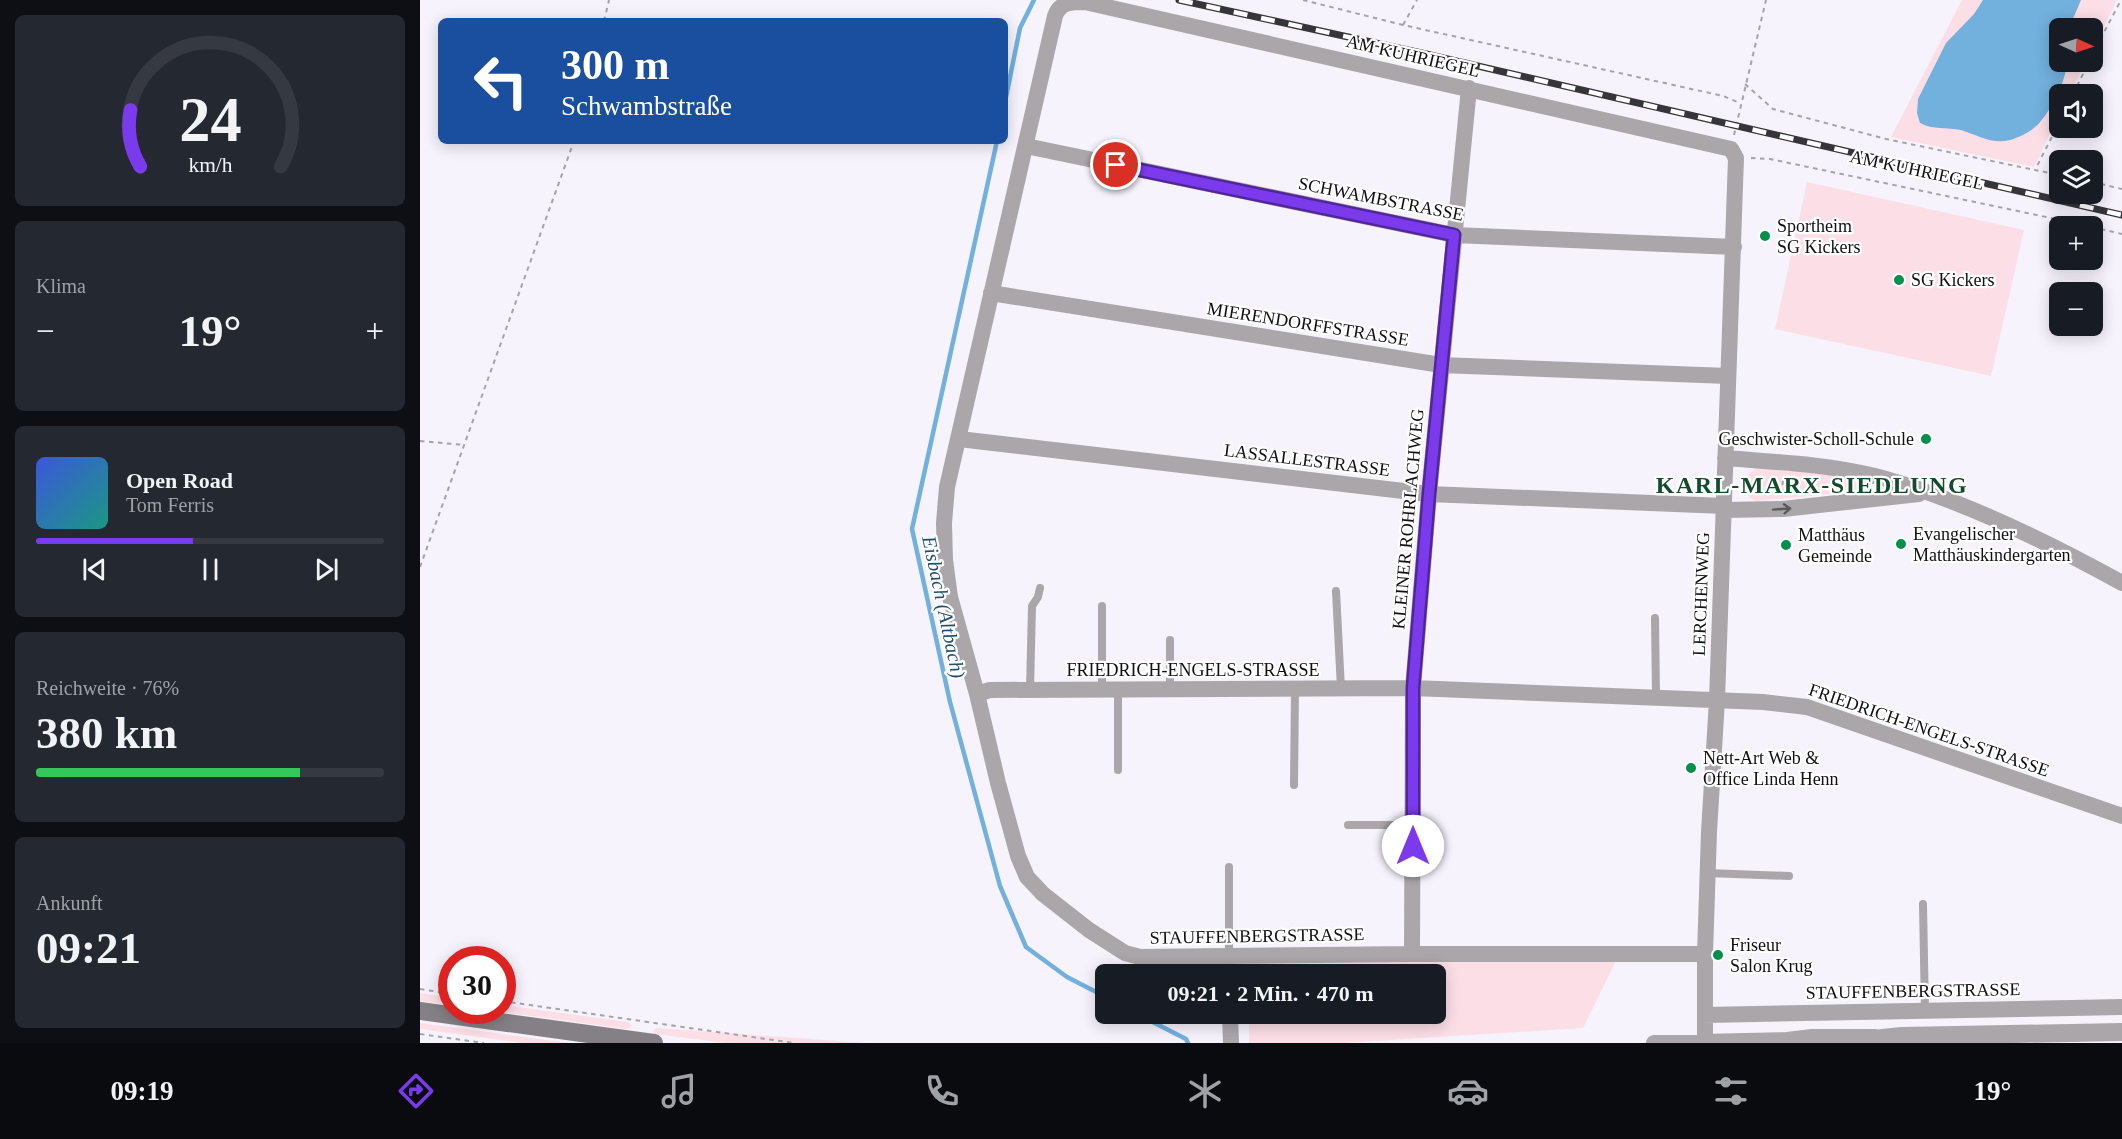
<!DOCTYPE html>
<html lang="de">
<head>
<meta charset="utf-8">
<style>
  :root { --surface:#171b24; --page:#242831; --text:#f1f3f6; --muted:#9ea1a6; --line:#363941; --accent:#7c3aed }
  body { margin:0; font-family:Georgia,serif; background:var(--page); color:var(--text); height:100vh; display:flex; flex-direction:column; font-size:22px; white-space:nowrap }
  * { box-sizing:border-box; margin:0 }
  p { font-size:20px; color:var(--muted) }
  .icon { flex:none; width:33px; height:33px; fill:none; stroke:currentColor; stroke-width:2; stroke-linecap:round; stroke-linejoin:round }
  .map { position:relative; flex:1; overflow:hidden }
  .panel { display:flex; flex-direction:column; gap:15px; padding:15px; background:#0d0f14; width:420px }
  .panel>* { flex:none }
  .top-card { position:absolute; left:18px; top:18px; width:570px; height:126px; border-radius:9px; box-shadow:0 3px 15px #0003; background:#1a4fa0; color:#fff; overflow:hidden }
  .needle { width:39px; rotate:93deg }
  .buttons { position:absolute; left:1629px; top:18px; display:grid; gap:12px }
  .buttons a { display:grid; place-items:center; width:54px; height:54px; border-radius:9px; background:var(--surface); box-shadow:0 3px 15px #0003; font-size:30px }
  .speed { position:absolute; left:18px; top:946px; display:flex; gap:12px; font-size:30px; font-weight:700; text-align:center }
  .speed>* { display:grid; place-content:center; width:78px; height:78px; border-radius:50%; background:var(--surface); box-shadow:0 3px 15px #0003; line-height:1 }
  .speed .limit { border:9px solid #d22; background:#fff; color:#111 }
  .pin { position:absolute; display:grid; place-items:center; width:51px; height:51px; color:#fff; margin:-26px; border:3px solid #fff; border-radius:50%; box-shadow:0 2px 6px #0007 }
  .me { position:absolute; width:66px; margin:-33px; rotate:0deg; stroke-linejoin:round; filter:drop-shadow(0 0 4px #0008) }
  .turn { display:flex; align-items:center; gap:21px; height:126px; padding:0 24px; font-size:27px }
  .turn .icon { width:78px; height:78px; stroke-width:2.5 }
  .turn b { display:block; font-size:42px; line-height:51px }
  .big { font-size:45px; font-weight:700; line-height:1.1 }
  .panel .tile { flex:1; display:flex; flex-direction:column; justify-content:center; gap:9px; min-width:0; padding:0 21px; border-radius:9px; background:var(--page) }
  .panel .dial { align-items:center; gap:0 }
  .dial svg { height:156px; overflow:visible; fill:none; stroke:var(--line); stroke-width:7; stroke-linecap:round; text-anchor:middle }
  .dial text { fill:var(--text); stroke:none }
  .song { display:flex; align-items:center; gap:18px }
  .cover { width:72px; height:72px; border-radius:9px; background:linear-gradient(135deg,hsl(230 70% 55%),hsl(170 70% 35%)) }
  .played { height:6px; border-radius:3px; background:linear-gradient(90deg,var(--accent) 45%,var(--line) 45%) }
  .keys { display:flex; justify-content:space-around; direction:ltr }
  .heat { display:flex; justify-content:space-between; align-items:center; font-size:33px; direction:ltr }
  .charge { height:9px; border-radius:4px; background:linear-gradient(90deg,#34c759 76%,var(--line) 0) }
  .trip { position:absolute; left:675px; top:964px; width:351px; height:60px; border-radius:9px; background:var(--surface); box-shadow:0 3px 15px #0003; font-weight:700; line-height:60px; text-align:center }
  .tabs { display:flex; height:96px; justify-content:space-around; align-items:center; background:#090b0e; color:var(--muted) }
  .tabs .icon { width:42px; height:42px }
  .tabs .current { color:var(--accent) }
  .tabs b { font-size:27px; color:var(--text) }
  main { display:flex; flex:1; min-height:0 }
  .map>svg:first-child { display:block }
  .green { fill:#fcdee6 }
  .water { fill:#72b0de }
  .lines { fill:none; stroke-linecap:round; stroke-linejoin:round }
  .stream { stroke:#72b0de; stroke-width:4.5 }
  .path { stroke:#a5a3aa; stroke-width:2; stroke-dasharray:4.5 4.5; stroke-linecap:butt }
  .service { stroke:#aaa6a9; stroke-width:8 }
  .minor { stroke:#aaa6a9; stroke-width:16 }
  .tertiary { stroke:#aaa6a9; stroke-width:18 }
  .secondary { stroke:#858085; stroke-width:18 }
  .rail-casing { stroke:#363539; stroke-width:7 }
  .rail { stroke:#fff; stroke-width:4.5; stroke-dasharray:14; stroke-linecap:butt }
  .oneway { stroke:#5d5a5e }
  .route-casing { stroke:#51269a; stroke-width:15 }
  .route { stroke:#7c3aed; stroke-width:10 }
  .poi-dot { fill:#048f4d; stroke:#fff; stroke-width:2 }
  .labels { text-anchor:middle; stroke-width:4.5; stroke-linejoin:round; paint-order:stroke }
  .street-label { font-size:18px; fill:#100f12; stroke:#fff }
  .poi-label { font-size:18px; fill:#100f12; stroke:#fff; text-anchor:start }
  .water-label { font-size:20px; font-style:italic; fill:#1f4e6e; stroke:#fff }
  .district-label { font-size:24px; font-weight:bold; letter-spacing:1.5px; fill:#144b2b; stroke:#fff }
</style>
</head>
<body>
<main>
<section class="panel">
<div class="tile dial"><svg viewBox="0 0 100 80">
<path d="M14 69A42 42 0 1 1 86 69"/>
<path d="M14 69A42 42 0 0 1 9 40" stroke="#7c3aed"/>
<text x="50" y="56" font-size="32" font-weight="700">24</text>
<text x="50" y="72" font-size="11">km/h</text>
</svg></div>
<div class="tile"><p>Klima</p>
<div class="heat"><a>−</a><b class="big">19°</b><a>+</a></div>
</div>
<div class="tile">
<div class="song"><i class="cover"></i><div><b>Open Road</b><p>Tom Ferris</p></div></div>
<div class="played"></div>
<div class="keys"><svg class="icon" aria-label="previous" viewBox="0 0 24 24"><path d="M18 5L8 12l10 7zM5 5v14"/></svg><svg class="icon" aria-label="pause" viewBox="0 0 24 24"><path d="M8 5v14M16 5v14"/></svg><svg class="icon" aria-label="next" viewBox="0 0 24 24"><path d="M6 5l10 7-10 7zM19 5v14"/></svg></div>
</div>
<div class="tile"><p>Reichweite · 76%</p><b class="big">380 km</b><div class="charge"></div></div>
<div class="tile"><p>Ankunft</p><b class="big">09:21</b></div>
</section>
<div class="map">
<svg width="1702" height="1043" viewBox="0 0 1702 1043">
  <rect width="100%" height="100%" fill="#f6f3fd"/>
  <path class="green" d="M 1542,0 L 1697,0 L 1673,49 L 1672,28 L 1640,28 L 1640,62 L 1666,62 L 1650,94 L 1640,94 L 1639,115 L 1614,167 L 1471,137 Z
    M 1387,182 L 1604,230 L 1571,376 L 1355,329 Z
    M 1337,468 L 1375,471 L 1428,478 L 1435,480 L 1437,487 L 1434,492 L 1335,501 C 1319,492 1322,476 1337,468 Z
    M 1197,959 L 1163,1028 L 922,1043 L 829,1043 L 829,1014 L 1016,1014 L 1016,975 L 829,975 L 829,962 Z
    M 0,993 L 31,998 L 31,1005 L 0,1001 Z
    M 83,1005 L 208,1022 L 212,1026 L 207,1029 L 76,1011 L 82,1011 Z
    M 0,1023 L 150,1043 L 103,1043 L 0,1029 Z
    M 236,1028 L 448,1043 L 305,1043 L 235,1034 L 233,1031 Z"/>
  <path class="water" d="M 1563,0 L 1661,0 L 1649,28 L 1640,28 L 1640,62 L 1647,62 C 1647,79 1629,116 1615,127 C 1610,132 1597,138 1590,140 C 1573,145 1557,135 1541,130 C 1527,127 1513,130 1500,123 L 1497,113 L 1498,99 L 1526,43 L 1554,14 Z"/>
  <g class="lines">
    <path class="stream" d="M 585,102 L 600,28 L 614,0
      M 577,141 L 492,529 L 530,702 L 580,886 L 606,947 L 647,977 L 686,997
      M 717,1014 L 766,1039 L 768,1043"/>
    <path class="path" d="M 883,0 L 983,25 L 1303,96 L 1320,103
      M 184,21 L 189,0
      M 983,25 L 997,0
      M 1672,55 L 1701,0
      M 1325,84 L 1353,109 L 1466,139 L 1615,170
      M 1653,94 L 1669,62
      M 1640,121 L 1615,170 L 1640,175
      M 1314,135 L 1346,0
      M 1331,158 L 1350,159 L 1669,226
      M 1672,182 L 1702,189
      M 1672,227 L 1702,234
      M 0,441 L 45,445
      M 1362,494 L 1363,479
      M 0,567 L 154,141
      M 0,989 L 32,994
      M 82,1001 L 374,1043
      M 0,1034 L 64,1043"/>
    <path class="service" d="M 916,591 L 921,689
      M 1235,618 L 1236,698
      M 610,690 L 612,606 L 618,597 L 620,588
      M 682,690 L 682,606
      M 750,690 L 750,640
      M 698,770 L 698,690
      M 874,785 L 875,689
      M 928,825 L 993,825
      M 1288,873 L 1369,876
      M 1503,904 L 1505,1011
      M 809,957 L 809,867"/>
    <path class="minor" d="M 606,146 L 1034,235 L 1314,247
      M 571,293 L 1021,365 L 1308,376
      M 539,439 L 1009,494 L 1304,506
      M 1305,458 C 1355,462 1406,464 1455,476 C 1539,498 1626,541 1702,583
      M 1304,510 L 1363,509 L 1499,494
      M 557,694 L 570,690 L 993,688 L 1343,702 L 1387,707 L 1702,816
      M 992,954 L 993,688 L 1009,494 L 1049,88
      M 1285,954 L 992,954 L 720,957 L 705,953 L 669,930 L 623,894 L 607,877 L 598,856 L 578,783 L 557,694 L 530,597 L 525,560 L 524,523 L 527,487 L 635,16 C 640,2 651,2 665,2 L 1311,149 L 1316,158 L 1297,700 L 1289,832 L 1285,954 L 1285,1042
      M 809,957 L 809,975
      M 810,1014 L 811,1043
      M 1285,1015 L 1702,1007
      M 1234,1043 L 1367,1040 L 1392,1037 L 1455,1037"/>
    <path class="tertiary" d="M 1440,1043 L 1462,1038 L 1482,1036 L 1702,1032"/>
    <path class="secondary" d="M 0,1011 L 234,1043"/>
    <g class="rail-casing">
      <path id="rail" d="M 759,0 L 1006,54 L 1702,215"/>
    </g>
    <use href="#rail" class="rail"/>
  </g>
  <defs><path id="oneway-shaft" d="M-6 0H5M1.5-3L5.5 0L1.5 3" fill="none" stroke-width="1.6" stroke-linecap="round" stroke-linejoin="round" transform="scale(1.5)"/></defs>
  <use class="oneway" href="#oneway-shaft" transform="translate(1362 509) rotate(-4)"/>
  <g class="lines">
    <g class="route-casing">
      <path id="route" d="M 696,165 L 1034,235 L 1009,494 L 993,688 L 993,846"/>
    </g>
    <use href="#route" class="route"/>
  </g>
  <g class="poi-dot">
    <circle cx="1345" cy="236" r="6"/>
    <circle cx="1479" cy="280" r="6"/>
    <circle cx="1506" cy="439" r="6"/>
    <circle cx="1481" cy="544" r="6"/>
    <circle cx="1366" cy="545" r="6"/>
    <circle cx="1271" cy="768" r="6"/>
    <circle cx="1298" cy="955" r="6"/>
  </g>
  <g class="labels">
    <g class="street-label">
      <text transform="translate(993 56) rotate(13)" y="6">AM KUHRIEGEL</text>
      <text transform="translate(1497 170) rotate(12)" y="6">AM KUHRIEGEL</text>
      <text transform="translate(961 199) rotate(11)" y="6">SCHWAMBSTRASSE</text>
      <text transform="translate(888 324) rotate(9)" y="6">MIERENDORFFSTRASSE</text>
      <text transform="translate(887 460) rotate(7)" y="6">LASSALLESTRASSE</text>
      <text transform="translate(988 519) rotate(-85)" y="6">KLEINER ROHRLACHWEG</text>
      <text transform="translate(1281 594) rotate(-88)" y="6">LERCHENWEG</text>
      <text x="773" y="676">FRIEDRICH-ENGELS-STRASSE</text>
      <text transform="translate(1509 730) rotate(19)" y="6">FRIEDRICH-ENGELS-STRASSE</text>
      <text transform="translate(837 936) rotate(-1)" y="6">STAUFFENBERGSTRASSE</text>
      <text transform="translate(1493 991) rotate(-1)" y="6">STAUFFENBERGSTRASSE</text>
    </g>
    <g class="poi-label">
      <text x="1357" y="232">Sportheim<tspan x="1357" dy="21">SG Kickers</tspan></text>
      <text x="1491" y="286">SG Kickers</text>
      <text x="1494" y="445" text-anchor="end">Geschwister-Scholl-Schule</text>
      <text x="1493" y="540">Evangelischer<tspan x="1493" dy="21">Matthäuskindergarten</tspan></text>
      <text x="1378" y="541">Matthäus<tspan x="1378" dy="21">Gemeinde</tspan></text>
      <text x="1283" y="764">Nett-Art Web &amp;<tspan x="1283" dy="21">Office Linda Henn</tspan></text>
      <text x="1310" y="951">Friseur<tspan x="1310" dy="21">Salon Krug</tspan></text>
    </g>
    <g class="water-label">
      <text transform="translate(524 607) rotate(78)" y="7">Eisbach (Altbach)</text>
    </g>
    <g class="district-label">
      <text x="1392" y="493">KARL-MARX-SIEDLUNG</text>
    </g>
  </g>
</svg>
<div class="buttons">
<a><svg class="needle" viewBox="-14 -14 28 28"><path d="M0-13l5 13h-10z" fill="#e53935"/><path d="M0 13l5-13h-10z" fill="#9ea1a6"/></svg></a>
<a><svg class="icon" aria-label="sound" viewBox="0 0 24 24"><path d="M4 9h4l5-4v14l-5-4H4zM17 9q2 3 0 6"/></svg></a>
<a><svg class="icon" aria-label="layers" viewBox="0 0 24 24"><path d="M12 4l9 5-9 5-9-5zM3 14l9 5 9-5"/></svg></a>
<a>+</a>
<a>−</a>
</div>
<div class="speed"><div class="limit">30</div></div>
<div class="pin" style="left:696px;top:165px;background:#d93025"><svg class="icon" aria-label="arrive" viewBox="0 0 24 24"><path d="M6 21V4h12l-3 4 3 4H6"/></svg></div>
<svg class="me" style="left:993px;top:846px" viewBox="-20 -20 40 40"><circle r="19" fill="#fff"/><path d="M0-13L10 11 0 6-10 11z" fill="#7c3aed"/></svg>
<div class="trip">09:21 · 2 Min. · 470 m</div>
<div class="top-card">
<div class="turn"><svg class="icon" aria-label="left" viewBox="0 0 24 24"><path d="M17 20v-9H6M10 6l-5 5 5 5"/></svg><div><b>300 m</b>Schwambstraße</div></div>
</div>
</div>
</main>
<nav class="tabs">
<b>09:19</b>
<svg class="icon current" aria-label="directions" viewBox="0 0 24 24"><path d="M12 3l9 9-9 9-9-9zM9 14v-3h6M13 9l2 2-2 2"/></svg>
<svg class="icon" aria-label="music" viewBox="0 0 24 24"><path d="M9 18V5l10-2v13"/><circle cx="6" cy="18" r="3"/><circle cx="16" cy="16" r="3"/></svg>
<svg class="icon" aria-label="phone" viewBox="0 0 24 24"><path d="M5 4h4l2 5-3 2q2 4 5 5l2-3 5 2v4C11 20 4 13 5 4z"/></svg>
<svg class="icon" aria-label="climate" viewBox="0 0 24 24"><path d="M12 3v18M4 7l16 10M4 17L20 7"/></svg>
<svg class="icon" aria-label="car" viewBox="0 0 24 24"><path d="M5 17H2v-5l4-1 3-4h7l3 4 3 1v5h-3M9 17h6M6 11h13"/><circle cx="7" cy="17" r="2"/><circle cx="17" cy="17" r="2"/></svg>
<svg class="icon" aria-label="filters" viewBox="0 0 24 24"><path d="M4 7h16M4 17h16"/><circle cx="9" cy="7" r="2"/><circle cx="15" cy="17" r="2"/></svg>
<b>19°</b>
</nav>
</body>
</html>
